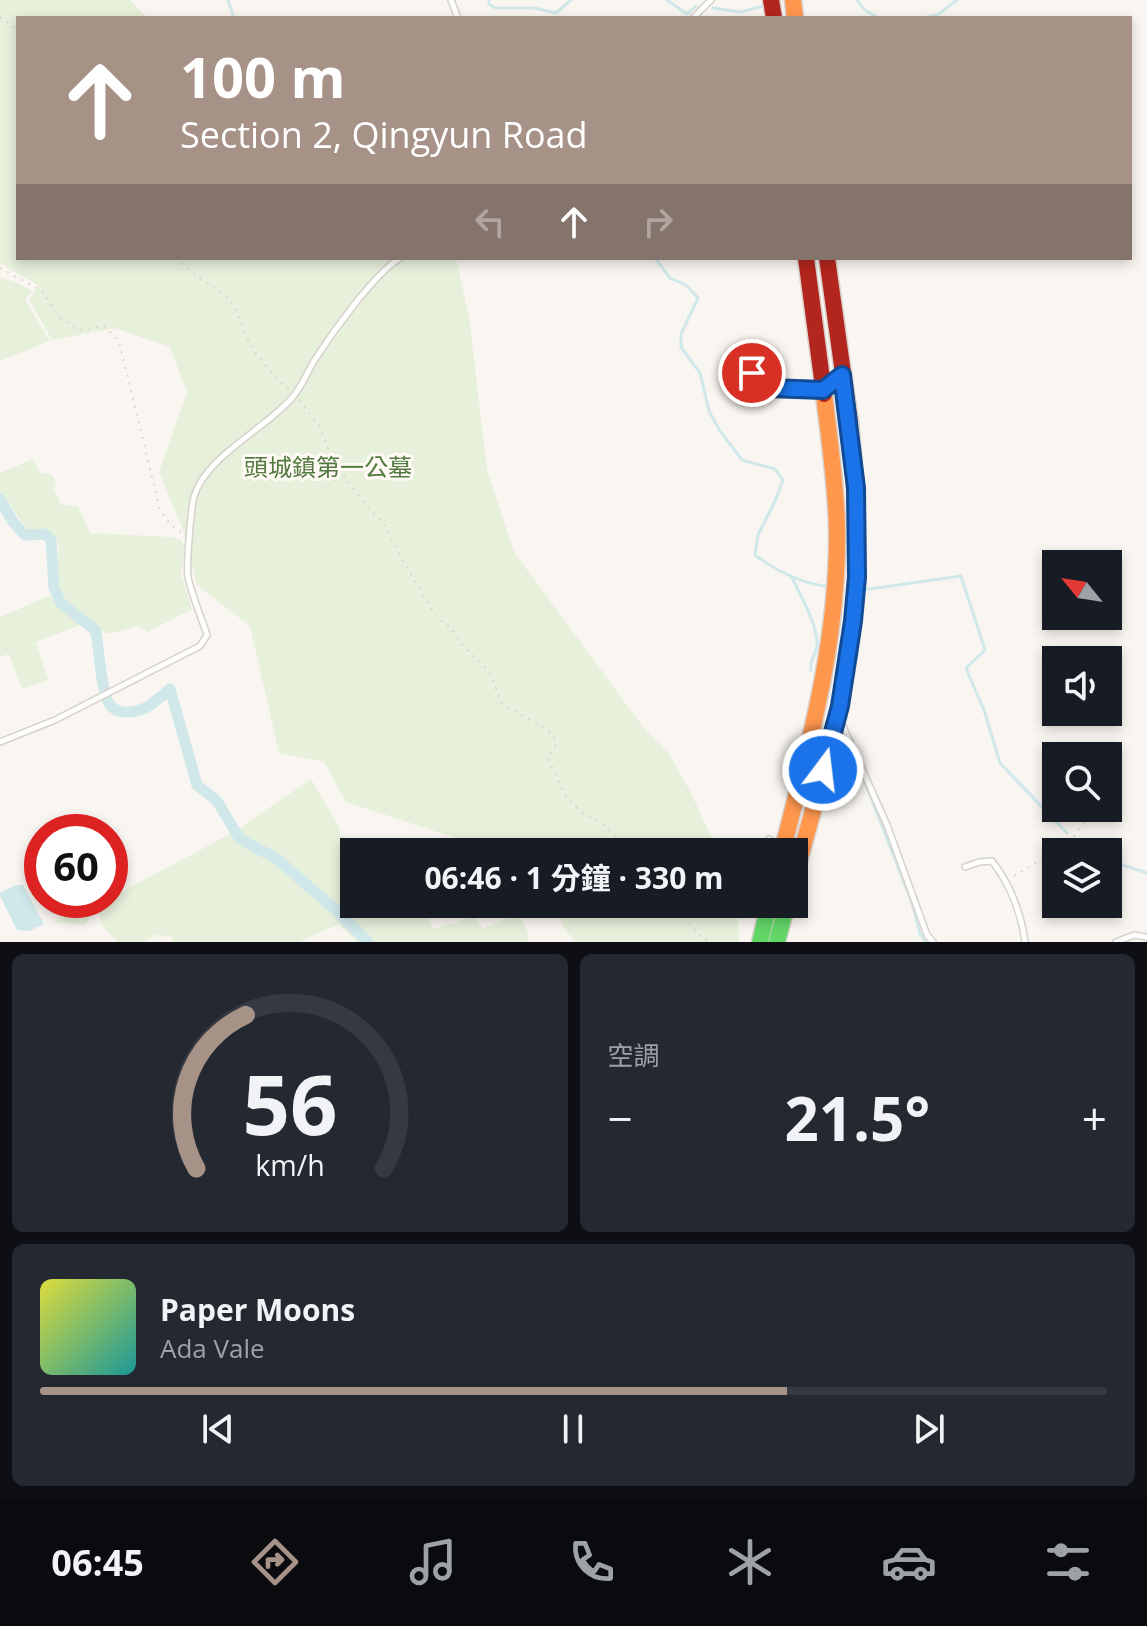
<!DOCTYPE html>
<html lang="zh-TW">
<head>
<meta charset="utf-8">
<style>
  :root { --surface:#171b24; --page:#242831; --text:#f1f3f6; --muted:#9ea1a6; --line:#363941; --accent:#a69286 }
  body { margin:0; font-family:"Open Sans","Noto Sans TC",sans-serif; background:var(--page); color:var(--text); height:100vh; display:flex; flex-direction:column; font-size:30px; white-space:nowrap }
  * { box-sizing:border-box; margin:0 }
  p { font-size:26px; color:var(--muted) }
  .icon { flex:none; width:44px; height:44px; fill:none; stroke:currentColor; stroke-width:2; stroke-linecap:round; stroke-linejoin:round }
  .map { position:relative; height:942px; overflow:hidden }
  .panel { display:flex; flex-direction:column; gap:12px; padding:12px; background:#0d0f14; flex:1 }
  .panel>* { flex:none }
  .banner { position:absolute; left:16px; top:16px; width:1116px; height:244px; border-radius:0px; box-shadow:0 4px 12px #0003; background:#a69286; color:#fff; overflow:hidden }
  .needle { width:52px; rotate:300deg }
  .buttons { position:absolute; left:1042px; top:550px; display:grid; gap:16px }
  .buttons a { display:grid; place-items:center; width:80px; height:80px; border-radius:0px; background:var(--surface); box-shadow:0 4px 12px #0003; font-size:40px }
  .speed { position:absolute; left:24px; top:814px; display:flex; gap:16px; font-size:40px; font-weight:700; text-align:center }
  .speed>* { display:grid; place-content:center; width:104px; height:104px; border-radius:50%; background:var(--surface); box-shadow:0 4px 12px #0003; line-height:1 }
  .speed .limit { border:12px solid #d22; background:#fff; color:#111 }
  .pin { position:absolute; display:grid; place-items:center; width:68px; height:68px; color:#fff; margin:-34px; border:4px solid #fff; border-radius:50%; box-shadow:0 2px 8px #0007 }
  .me { position:absolute; width:88px; margin:-44px; rotate:15deg; stroke-linejoin:round; filter:drop-shadow(0 0 6px #0008) }
  .turn { display:flex; align-items:center; gap:28px; height:168px; padding:0 32px; font-size:36px }
  .turn .icon { width:104px; height:104px; stroke-width:2.5 }
  .turn b { display:block; font-size:56px; line-height:68px }
  .lanes { display:flex; align-items:center; height:76px; padding:0 32px; background:#0003; justify-content:center; gap:40px; direction:ltr }
  .lanes .off { opacity:.35 }
  .big { font-size:60px; font-weight:700; line-height:1.1 }
  .panel .widget { flex:1; display:flex; flex-direction:column; justify-content:center; gap:12px; min-width:0; padding:0 28px; border-radius:12px; background:var(--page) }
  .panel .dial { align-items:center; gap:0 }
  .dial svg { height:208px; overflow:visible; fill:none; stroke:var(--line); stroke-width:7; stroke-linecap:round; text-anchor:middle }
  .dial text { fill:var(--text); stroke:none }
  .song { display:flex; align-items:center; gap:24px }
  .cover { width:96px; height:96px; border-radius:12px; background:linear-gradient(135deg,hsl(60 70% 55%),hsl(180 70% 35%)) }
  .played { height:8px; border-radius:4px; background:linear-gradient(90deg,var(--accent) 70%,var(--line) 70%) }
  .keys { display:flex; justify-content:space-around; direction:ltr }
  .heat { display:flex; justify-content:space-between; align-items:center; font-size:44px; direction:ltr }
  .panel .tiles { flex:1; display:grid; gap:12px; grid-template-columns:1fr 1fr }
  .widget:last-child { grid-column:span 2 }
  .trip { position:absolute; left:340px; top:838px; width:468px; height:80px; border-radius:0px; background:var(--surface); box-shadow:0 4px 12px #0003; font-weight:700; line-height:80px; text-align:center }
  .menu { display:flex; height:128px; justify-content:space-around; align-items:center; background:#090b0e; color:var(--muted) }
  .menu .icon { width:56px; height:56px }
  .menu .on { color:var(--accent) }
  .menu b { font-size:36px; color:var(--text) }
  .map>svg:first-child { display:block }
  .green { fill:#e7f0db }
  .water { fill:#d0e8ea }
  .lines { fill:none; stroke-linecap:round; stroke-linejoin:round }
  .stream { stroke:#d0e8ea; stroke-width:3 }
  .canal { stroke:#d0e8ea; stroke-width:11 }
  .lane-casing { stroke:#d7d1cb; stroke-width:8 }
  .fast-casing { stroke:#dad1cc; stroke-width:19 }
  .slow-casing { stroke:#dad1cc; stroke-width:19 }
  .jam-casing { stroke:#dad1cc; stroke-width:19 }
  .path { stroke:#dcd5d0; stroke-width:2; stroke-dasharray:2 6; stroke-linecap:butt }
  .lane { stroke:#fefefd; stroke-width:5 }
  .fast { stroke:#63d668; stroke-width:16 }
  .slow { stroke:#ff974d; stroke-width:16 }
  .jam { stroke:#b3261e; stroke-width:16 }
  .route-casing { stroke:#114b97; stroke-width:20 }
  .route { stroke:#1a73e8; stroke-width:14 }
  .labels { text-anchor:middle; stroke-width:6; stroke-linejoin:round; paint-order:stroke }
  .park-label { font-size:24px; fill:#537a41; stroke:#fffaf3 }
</style>
</head>
<body>
<div class="map">
<svg width="1147" height="942" viewBox="0 0 1147 942">
  <rect width="100%" height="100%" fill="#f9f5f0"/>
  <path class="green" d="M 0,0 L 130,0 L 147,18 L 18,18 L 18,258 L 456,258 L 469,317 L 487,469 L 514,552 L 643,727 L 670,755 L 691,793 L 718,852 L 468,852 L 453,837 L 346,802 L 324,762 L 279,753 L 250,626 L 197,585 L 184,532 L 159,472 L 187,392 L 170,347 L 115,328 L 52,340 L 29,299 L 39,286 L 0,263 Z
    M 0,278 L 17,282 L 32,291 L 25,300 L 50,341 L 0,361 Z
    M 33,459 L 40,473 L 51,474 L 56,481 L 54,489 L 61,505 L 78,506 L 90,533 L 171,537 L 182,540 L 184,549 L 181,574 L 192,609 L 148,632 L 138,626 L 108,634 L 64,601 L 56,571 L 59,544 L 53,534 C 47,533 37,533 31,531 C 22,526 10,502 0,493 L 0,473 Z
    M 49,596 L 82,624 L 36,642 L 48,680 L 22,689 L 9,654 L 0,657 L 0,617 Z
    M 311,779 L 339,827 L 340,836 L 405,852 L 354,852 L 354,904 L 425,904 L 433,929 L 474,917 L 483,929 L 519,913 L 528,934 L 528,942 L 357,942 L 339,924 L 299,942 L 173,942 L 171,936 L 155,935 L 143,942 L 118,942 L 104,928 L 98,912 L 93,912 L 85,925 L 53,922 L 94,902 L 110,900 L 110,898 L 234,832 Z
    M 555,904 L 737,904 L 739,942 L 576,942 L 565,930 Z"/>
  <path class="water" d="M 16,885 L 23,885 L 44,924 L 29,931 L 17,930 L 0,896 L 0,893 Z"/>
  <g class="lines">
    <path class="stream" d="M 228,0 L 234,18
      M 489,0 L 489,4 L 495,8 L 535,8 L 556,13 L 571,0
      M 667,0 L 687,14 L 696,6
      M 857,0 L 865,10 L 878,18
      M 713,8 L 740,12 L 763,6
      M 924,18 L 937,15 L 957,0
      M 655,258 L 670,278 L 686,285 L 698,298 L 681,334 L 681,347 L 700,373 L 709,411 L 720,431 L 742,460 L 775,469 L 783,480 L 776,499 L 758,535 L 755,555 C 778,572 803,584 831,587
      M 791,576 C 799,592 819,628 817,645 C 816,655 809,660 811,671
      M 863,590 L 961,576 L 985,650 L 967,667 L 967,671 L 984,710 L 1000,763 L 1067,833
      M 840,740 L 857,763
      M 860,770 L 912,903 L 920,934 L 926,942
      M 1075,841 L 1090,852
      M 1108,860 L 1147,873"/>
    <path class="canal" d="M 0,499 L 13,522 L 25,535 L 45,534 L 51,540 L 54,588 L 61,603 L 96,631 C 99,648 101,694 110,705 C 118,715 134,713 145,708 C 154,703 162,696 170,689 L 197,785 L 217,801 L 240,839 L 277,859 L 337,911 L 368,942"/>
    <g class="lane-casing">
      <path id="lane" d="M 451,0 L 458,18
        M 693,18 L 711,0
        M 752,373 L 769,388 L 819,390
        M 841,722 L 887,825 L 927,935 L 933,942
        M 0,742 L 55,720 L 200,646 L 207,635 C 201,616 192,596 188,577 C 186,566 191,509 194,497 C 204,458 265,429 292,398 C 301,388 307,373 314,361 C 332,333 373,275 400,258
        M 769,839 L 779,848
        M 965,867 L 979,862 L 992,861 C 1010,884 1021,913 1025,942
        M 1116,942 L 1134,935 L 1147,937"/>
    </g>
    <g class="fast-casing">
      <path id="fast" d="M 760,942 L 769,904
        M 777,942 L 787,904"/>
    </g>
    <g class="slow-casing">
      <path id="slow" d="M 793,0 L 795,18
        M 782,852 C 809,746 839,638 837,527 C 836,483 829,438 824,394
        M 794,879 C 818,791 846,703 854,612 C 860,549 856,486 850,423"/>
    </g>
    <g class="jam-casing">
      <path id="jam" d="M 771,0 L 774,18
        M 806,258 L 824,394
        M 827,258 L 850,423"/>
    </g>
    <path class="path" d="M 0,17 L 18,30
      M 175,258 L 200,278 L 226,295 L 237,311 L 245,333 L 253,350 L 272,373 L 289,390
      M 0,268 L 43,292 L 60,318 L 79,330 L 104,326 L 119,341 L 160,510 L 172,526 L 182,533
      M 299,400 L 320,427 L 329,451 L 344,476 L 369,509 L 384,524 L 399,554 L 436,617 L 452,629 L 462,645 L 489,671 L 502,704 L 547,729 L 554,737 L 555,747 L 548,759 L 566,797 L 580,811 L 604,825 L 631,852
      M 1014,876 L 1069,843 L 1094,808
      M 674,904 L 701,937 L 710,942"/>
    <use href="#lane" class="lane"/>
    <use href="#fast" class="fast"/>
    <use href="#slow" class="slow"/>
    <use href="#jam" class="jam"/>
  </g>
  <g class="lines">
    <g class="route-casing">
      <path id="route" d="M 752,373 L 769,388 L 823,390 L 842,375 L 856,488 L 857,577 L 853,621 L 840,706 L 823,770"/>
    </g>
    <use href="#route" class="route"/>
  </g>
  <g class="labels">
    <g class="park-label">
      <text x="328" y="476">頭城鎮第一公墓</text>
    </g>
  </g>
</svg>
<div class="buttons">
<a><svg class="needle" viewBox="-14 -14 28 28"><path d="M0-13l5 13h-10z" fill="#e53935"/><path d="M0 13l5-13h-10z" fill="#9ea1a6"/></svg></a>
<a><svg class="icon" aria-label="sound" viewBox="0 0 24 24"><path d="M4 9h4l5-4v14l-5-4H4zM17 9q2 3 0 6"/></svg></a>
<a><svg class="icon" aria-label="search" viewBox="0 0 24 24"><circle cx="10" cy="10" r="6"/><path d="M15 15l6 6"/></svg></a>
<a><svg class="icon" aria-label="layers" viewBox="0 0 24 24"><path d="M12 4l9 5-9 5-9-5zM3 14l9 5 9-5"/></svg></a>
</div>
<div class="speed"><div class="limit">60</div></div>
<div class="pin" style="left:752px;top:373px;background:#d93025"><svg class="icon" aria-label="arrive" viewBox="0 0 24 24"><path d="M6 21V4h12l-3 4 3 4H6"/></svg></div>
<svg class="me" style="left:823px;top:770px" viewBox="-20 -20 40 40"><circle r="17" fill="#1a73e8" stroke="#fff" stroke-width="3"/><path d="M0-11L8 9 0 5-8 9z" fill="#fff"/></svg>
<div class="trip">06:46 · 1 分鐘 · 330 m</div>
<div class="banner">
<div class="turn"><svg class="icon" aria-label="ahead" viewBox="0 0 24 24"><path d="M12 20V5M6 11l6-6 6 6"/></svg><div><b>100 m</b>Section 2, Qingyun Road</div></div>
<div class="lanes"><svg class="icon off" aria-label="left" viewBox="0 0 24 24"><path d="M17 20v-9H6M10 6l-5 5 5 5"/></svg><svg class="icon" aria-label="ahead" viewBox="0 0 24 24"><path d="M12 20V5M6 11l6-6 6 6"/></svg><svg class="icon off" aria-label="right" viewBox="0 0 24 24"><path d="M7 20v-9h11M14 6l5 5-5 5"/></svg></div>
</div>
</div>
<section class="panel">
<div class="tiles">
<div class="widget dial"><svg viewBox="0 0 100 80">
<path d="M14 69A42 42 0 1 1 86 69"/>
<path d="M14 69A42 42 0 0 1 33 10" stroke="#a69286"/>
<text x="50" y="56" font-size="32" font-weight="700">56</text>
<text x="50" y="72" font-size="11">km/h</text>
</svg></div>
<div class="widget"><p>空調</p>
<div class="heat"><a>−</a><b class="big">21.5°</b><a>+</a></div>
</div>
<div class="widget">
<div class="song"><i class="cover"></i><div><b>Paper Moons</b><p>Ada Vale</p></div></div>
<div class="played"></div>
<div class="keys"><svg class="icon" aria-label="previous" viewBox="0 0 24 24"><path d="M18 5L8 12l10 7zM5 5v14"/></svg><svg class="icon" aria-label="pause" viewBox="0 0 24 24"><path d="M8 5v14M16 5v14"/></svg><svg class="icon" aria-label="next" viewBox="0 0 24 24"><path d="M6 5l10 7-10 7zM19 5v14"/></svg></div>
</div>
</div>
</section>
<nav class="menu">
<b>06:45</b>
<svg class="icon on" aria-label="directions" viewBox="0 0 24 24"><path d="M12 3l9 9-9 9-9-9zM9 14v-3h6M13 9l2 2-2 2"/></svg>
<svg class="icon" aria-label="music" viewBox="0 0 24 24"><path d="M9 18V5l10-2v13"/><circle cx="6" cy="18" r="3"/><circle cx="16" cy="16" r="3"/></svg>
<svg class="icon" aria-label="phone" viewBox="0 0 24 24"><path d="M5 4h4l2 5-3 2q2 4 5 5l2-3 5 2v4C11 20 4 13 5 4z"/></svg>
<svg class="icon" aria-label="climate" viewBox="0 0 24 24"><path d="M12 3v18M4 7l16 10M4 17L20 7"/></svg>
<svg class="icon" aria-label="car" viewBox="0 0 24 24"><path d="M5 17H2v-5l4-1 3-4h7l3 4 3 1v5h-3M9 17h6M6 11h13"/><circle cx="7" cy="17" r="2"/><circle cx="17" cy="17" r="2"/></svg>
<svg class="icon" aria-label="filters" viewBox="0 0 24 24"><path d="M4 7h16M4 17h16"/><circle cx="9" cy="7" r="2"/><circle cx="15" cy="17" r="2"/></svg>
</nav>
</body>
</html>
